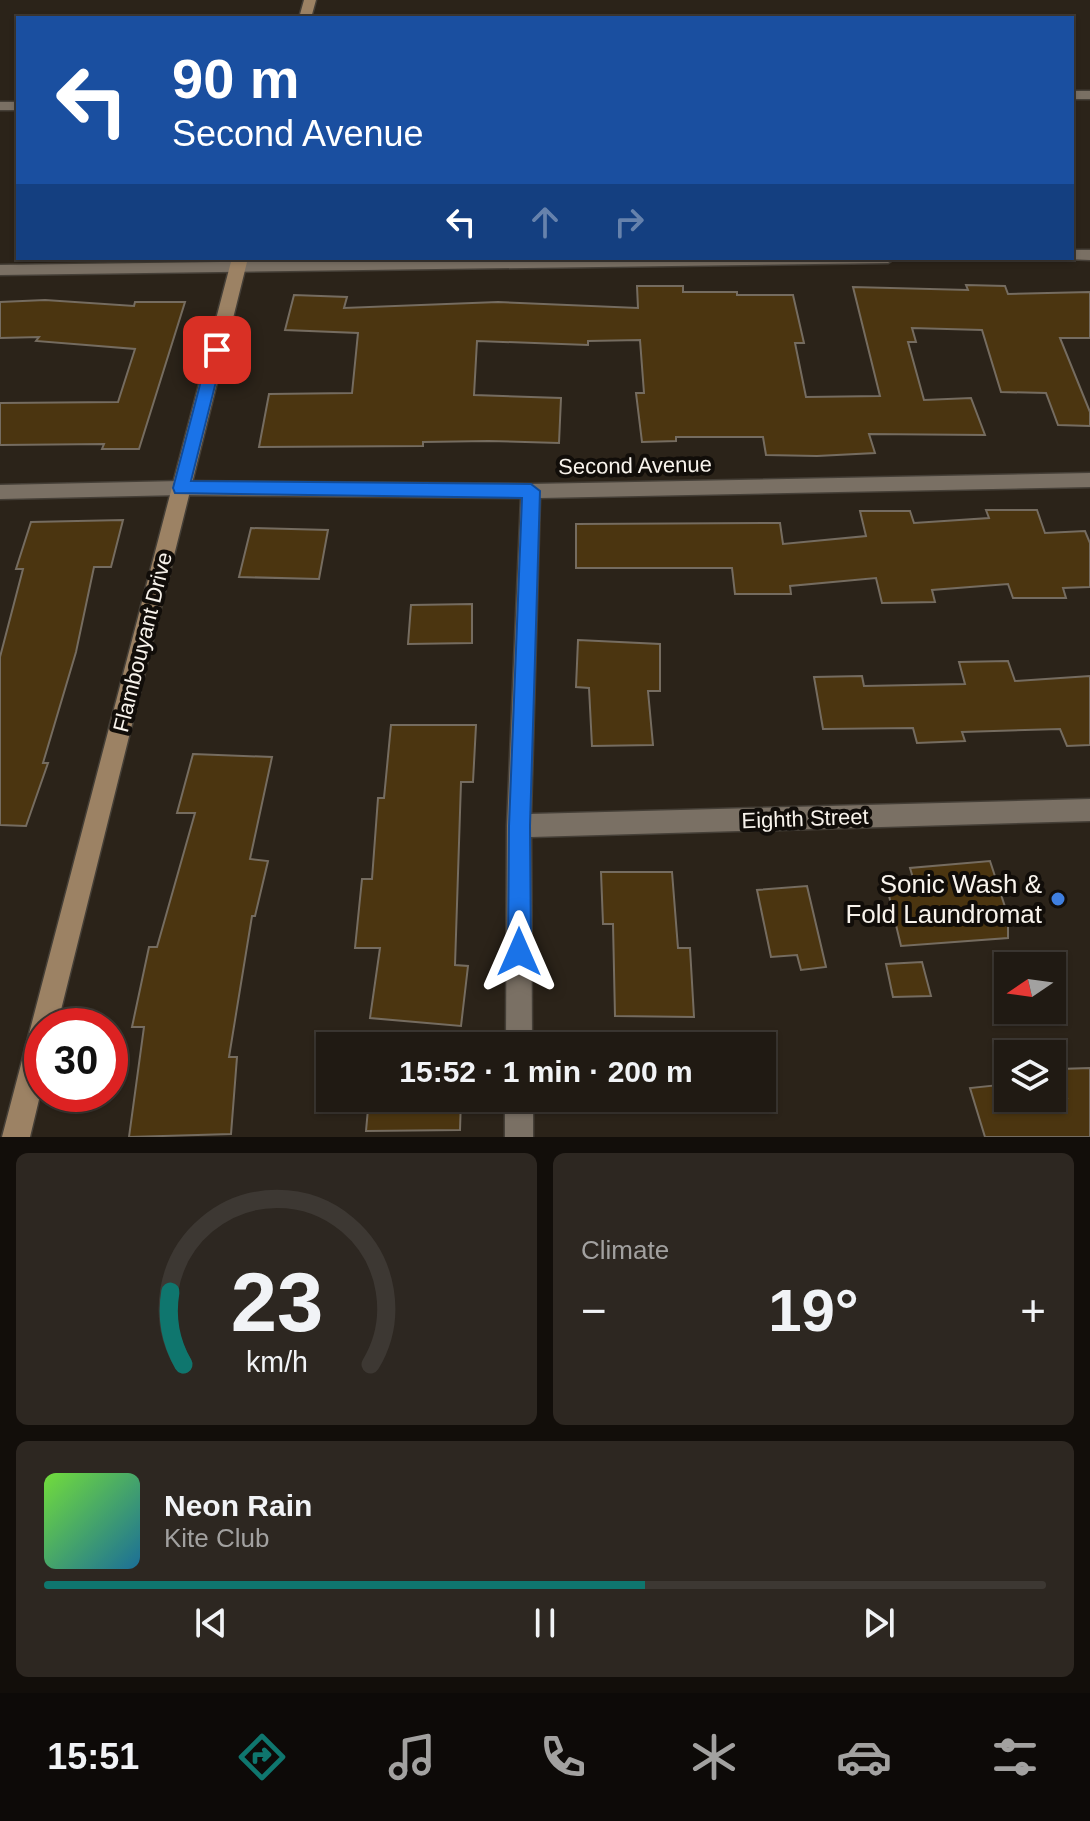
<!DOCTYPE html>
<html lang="en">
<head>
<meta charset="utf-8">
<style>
  :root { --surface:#201a13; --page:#2d2721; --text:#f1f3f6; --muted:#a2a1a0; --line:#3d3833; --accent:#0f766e }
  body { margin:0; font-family:Arial,sans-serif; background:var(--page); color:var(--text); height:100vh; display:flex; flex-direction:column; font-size:30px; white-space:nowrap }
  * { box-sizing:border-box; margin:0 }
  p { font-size:26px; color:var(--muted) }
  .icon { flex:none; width:44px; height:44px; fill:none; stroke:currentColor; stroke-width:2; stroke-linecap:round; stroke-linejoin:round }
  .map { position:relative; height:1137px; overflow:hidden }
  .drawer { display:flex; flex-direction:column; gap:16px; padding:16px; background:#120e0a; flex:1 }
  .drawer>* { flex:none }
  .hud { position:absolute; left:16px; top:16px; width:1058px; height:244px; border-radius:0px; box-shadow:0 2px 6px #0004,0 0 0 2px var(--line); background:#1a4fa0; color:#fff; overflow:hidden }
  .needle { width:52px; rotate:257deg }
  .fabs { position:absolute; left:994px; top:952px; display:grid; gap:16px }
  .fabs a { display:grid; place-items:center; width:72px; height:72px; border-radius:0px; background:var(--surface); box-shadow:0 2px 6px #0004,0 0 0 2px var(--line); font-size:40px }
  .speed { position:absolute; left:24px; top:1008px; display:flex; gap:16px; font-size:40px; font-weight:700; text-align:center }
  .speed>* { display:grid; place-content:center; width:104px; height:104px; border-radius:50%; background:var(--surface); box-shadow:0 2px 6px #0004,0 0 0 2px var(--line); line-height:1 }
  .speed .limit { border:12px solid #d22; background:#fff; color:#111 }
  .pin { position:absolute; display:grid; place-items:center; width:68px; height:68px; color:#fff; margin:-34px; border-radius:16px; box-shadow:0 4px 12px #0006 }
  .me { position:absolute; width:88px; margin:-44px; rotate:0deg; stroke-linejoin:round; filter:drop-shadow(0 0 6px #0008) }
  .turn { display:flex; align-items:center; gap:28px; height:168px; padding:0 24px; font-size:36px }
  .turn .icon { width:104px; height:104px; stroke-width:2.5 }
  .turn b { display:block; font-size:56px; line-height:68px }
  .lanes { display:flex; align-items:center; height:76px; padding:0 24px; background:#0003; justify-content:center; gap:40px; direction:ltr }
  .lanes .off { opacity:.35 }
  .big { font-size:60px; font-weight:600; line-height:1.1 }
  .drawer .tile { flex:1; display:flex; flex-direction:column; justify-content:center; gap:12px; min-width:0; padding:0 28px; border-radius:12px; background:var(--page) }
  .drawer .dial { align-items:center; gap:0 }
  .dial svg { height:208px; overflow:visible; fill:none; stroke:var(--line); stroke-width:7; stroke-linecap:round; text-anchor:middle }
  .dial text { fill:var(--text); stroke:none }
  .song { display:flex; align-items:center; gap:24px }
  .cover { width:96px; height:96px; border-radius:12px; background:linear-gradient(135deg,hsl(100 70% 55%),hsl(200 70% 35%)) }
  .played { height:8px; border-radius:4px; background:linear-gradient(90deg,var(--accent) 60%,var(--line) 60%) }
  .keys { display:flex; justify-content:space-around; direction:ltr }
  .heat { display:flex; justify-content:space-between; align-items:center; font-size:44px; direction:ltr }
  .drawer .tiles { flex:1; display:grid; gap:16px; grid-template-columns:1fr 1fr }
  .tile:last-child { grid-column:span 2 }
  .trip { position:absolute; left:316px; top:1032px; width:460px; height:80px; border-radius:0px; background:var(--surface); box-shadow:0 2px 6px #0004,0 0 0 2px var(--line); font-weight:600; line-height:80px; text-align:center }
  .tabs { display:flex; height:128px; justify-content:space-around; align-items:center; background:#0d0a08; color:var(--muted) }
  .tabs .icon { width:56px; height:56px }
  .tabs .selected { color:var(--accent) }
  .tabs b { font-size:36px; color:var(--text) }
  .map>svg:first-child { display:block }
  .building { fill:#4b3510; stroke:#756c60; stroke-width:2 }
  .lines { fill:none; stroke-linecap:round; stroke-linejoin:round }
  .street-casing { stroke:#453f37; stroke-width:3 }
  .secondary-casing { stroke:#453f37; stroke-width:3 }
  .street { fill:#7a7064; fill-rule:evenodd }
  .secondary { fill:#9c8264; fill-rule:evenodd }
  .route { fill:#1a73e8; stroke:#114b97; stroke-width:2 }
  .shop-dot { fill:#3f7fe0; stroke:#110d09; stroke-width:3 }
  .labels { text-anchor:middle; stroke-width:8; stroke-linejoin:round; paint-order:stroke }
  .street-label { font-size:22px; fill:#f8f3ec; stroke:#110d09 }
  .near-poi-label { font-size:26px; fill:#f8f3ec; stroke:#110d09; text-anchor:end }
</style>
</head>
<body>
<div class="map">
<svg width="1090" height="1137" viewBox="0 0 1090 1137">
  <rect width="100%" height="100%" fill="#2b2319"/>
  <path class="building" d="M 966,285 L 1005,286 L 1008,294 L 1090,292 L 1090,338 L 1060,338 L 1090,412 L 1090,426 L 1058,425 L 1046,393 L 1001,392 L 982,330 L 912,328 L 916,342 L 908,342 L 924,400 L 971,398 L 985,435 L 869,434 L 875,453 L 817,456 L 766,455 L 763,437 L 676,437 L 676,441 L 642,442 L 636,393 L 644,393 L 640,340 L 588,341 L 588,345 L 477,341 L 474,395 L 561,398 L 559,443 L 488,441 L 423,442 L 423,446 L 259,447 L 269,394 L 352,393 L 358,333 L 285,330 L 294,295 L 347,297 L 344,308 L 498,302 L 638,308 L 637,286 L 683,286 L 683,292 L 737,292 L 737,295 L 793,295 L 804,343 L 795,343 L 806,397 L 880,396 L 853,287 L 968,290 Z
    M 45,300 L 134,306 L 135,302 L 185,302 L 139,449 L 102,449 L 104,444 L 0,445 L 0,403 L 118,402 L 135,349 L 36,341 L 39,337 L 0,338 L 0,302 Z
    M 986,510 L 1037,510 L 1045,533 L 1085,531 L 1090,543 L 1090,587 L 1063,588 L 1066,598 L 1013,598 L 1008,584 L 932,590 L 935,602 L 882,603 L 876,578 L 790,586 L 791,594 L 735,594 L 732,568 L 576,568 L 576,524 L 780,523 L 783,544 L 866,536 L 860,511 L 910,511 L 914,523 L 989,518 Z
    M 123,520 L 111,567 L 94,567 L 76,652 L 43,763 L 48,763 L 26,826 L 0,825 L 0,657 L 23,569 L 16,569 L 31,522 Z
    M 251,528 L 328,530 L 319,579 L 239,577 Z
    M 472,604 L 472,643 L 408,644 L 411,605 Z
    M 578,640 L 660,644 L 660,691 L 648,691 L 653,745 L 592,746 L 589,688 L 576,687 Z
    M 1008,661 L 1015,681 L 1090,676 L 1090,745 L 1067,746 L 1060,729 L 962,732 L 965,741 L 917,743 L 913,728 L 823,729 L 814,677 L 862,676 L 864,686 L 965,684 L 959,662 Z
    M 391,725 L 476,725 L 473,782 L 461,782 L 455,965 L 468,966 L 461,1026 L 370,1018 L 380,948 L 355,948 L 362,879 L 372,879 L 378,798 L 384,798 Z
    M 193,754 L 272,757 L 250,859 L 268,861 L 255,916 L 252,916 L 229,1057 L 237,1057 L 231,1134 L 129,1137 L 144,1027 L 132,1027 L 149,947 L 157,947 L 195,813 L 177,813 Z
    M 990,861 L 1008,916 L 1008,938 L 901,946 L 885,879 L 913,878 L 910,868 Z
    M 601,872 L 672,872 L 678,948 L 690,948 L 694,1017 L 615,1016 L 613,924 L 603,924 Z
    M 807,886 L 826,967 L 801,970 L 797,955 L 771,957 L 757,890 Z
    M 922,962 L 931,996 L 893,997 L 886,964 Z
    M 1090,1068 L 1090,1137 L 985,1137 L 970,1088 L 1008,1084 L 1008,1098 L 1067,1098 L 1059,1069 Z
    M 369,1098 L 461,1098 L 460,1130 L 366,1131 Z"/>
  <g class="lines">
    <g class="street-casing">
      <path id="street" d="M 1072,91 L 1090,91 L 1090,99 L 1072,99 Z
        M 0,102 L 18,102 L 18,110 L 0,110 Z
        M 1072,250 L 1090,250 L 1090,260 L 1066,259 L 1072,258 Z
        M 499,258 L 896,258 L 888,263 L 0,275 L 0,265 Z
        M 1090,473 L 1090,487 L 540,498 L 531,814 L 1090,799 L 1090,821 L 531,837 L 532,1046 L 506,1046 L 507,826 L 521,498 L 181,495 L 0,499 L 0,485 L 181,481 L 531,484 Z
        M 505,1098 L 533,1098 L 533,1137 L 505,1137 Z"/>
    </g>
    <g class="secondary-casing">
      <path id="secondary" d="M 304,0 L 316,0 L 311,18 L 299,18 Z
        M 232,258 L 248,258 L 57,1026 L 42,1026 L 42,1087 L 30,1137 L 2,1137 Z"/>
    </g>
    <use href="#street" class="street"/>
    <use href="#secondary" class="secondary"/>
  </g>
  <path class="route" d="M 217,345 L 224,350 L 191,481 L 531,484 L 540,491 L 530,826 L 531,952 L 527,960 L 519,963 L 511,960 L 508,952 L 509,826 L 522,498 L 175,493 L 173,488 L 209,350 Z"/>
  <circle class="shop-dot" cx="1058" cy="899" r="8"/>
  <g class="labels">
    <g class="street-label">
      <text transform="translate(635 465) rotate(-1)" y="8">Second Avenue</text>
      <text transform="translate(142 642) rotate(-76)" y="8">Flambouyant Drive</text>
      <text transform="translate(805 818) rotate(-2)" y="8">Eighth Street</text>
    </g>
    <g class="near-poi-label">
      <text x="1042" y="893">Sonic Wash &amp;<tspan x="1042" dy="30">Fold Laundromat</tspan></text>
    </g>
  </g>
</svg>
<div class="fabs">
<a><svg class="needle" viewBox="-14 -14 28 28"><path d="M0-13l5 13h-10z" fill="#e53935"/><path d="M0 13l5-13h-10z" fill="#a2a1a0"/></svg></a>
<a><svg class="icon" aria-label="layers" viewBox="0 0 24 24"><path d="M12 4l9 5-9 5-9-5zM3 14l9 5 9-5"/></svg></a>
</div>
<div class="speed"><div class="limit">30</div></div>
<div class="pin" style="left:217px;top:350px;background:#d93025"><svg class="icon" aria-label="arrive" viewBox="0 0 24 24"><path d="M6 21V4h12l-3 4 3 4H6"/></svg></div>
<svg class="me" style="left:519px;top:952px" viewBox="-20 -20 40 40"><path d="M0-17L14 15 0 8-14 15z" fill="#1a73e8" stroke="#fff" stroke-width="4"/></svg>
<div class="trip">15:52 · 1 min · 200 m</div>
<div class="hud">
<div class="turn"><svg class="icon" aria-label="left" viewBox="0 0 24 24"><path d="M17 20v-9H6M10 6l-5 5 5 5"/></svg><div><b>90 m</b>Second Avenue</div></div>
<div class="lanes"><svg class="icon" aria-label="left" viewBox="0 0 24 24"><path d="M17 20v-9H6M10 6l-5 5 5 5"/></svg><svg class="icon off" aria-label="ahead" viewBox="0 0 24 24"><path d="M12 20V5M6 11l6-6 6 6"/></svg><svg class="icon off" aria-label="right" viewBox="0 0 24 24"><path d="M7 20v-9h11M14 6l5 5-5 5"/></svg></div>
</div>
</div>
<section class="drawer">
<div class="tiles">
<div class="tile dial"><svg viewBox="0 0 100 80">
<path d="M14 69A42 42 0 1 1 86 69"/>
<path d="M14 69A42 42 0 0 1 9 41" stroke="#0f766e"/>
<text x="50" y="56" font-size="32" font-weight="700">23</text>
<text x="50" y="72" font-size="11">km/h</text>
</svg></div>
<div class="tile"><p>Climate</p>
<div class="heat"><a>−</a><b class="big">19°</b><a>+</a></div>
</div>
<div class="tile">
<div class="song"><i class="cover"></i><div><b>Neon Rain</b><p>Kite Club</p></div></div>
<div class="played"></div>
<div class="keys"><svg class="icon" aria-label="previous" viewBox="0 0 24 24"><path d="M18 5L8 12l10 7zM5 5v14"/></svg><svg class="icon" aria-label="pause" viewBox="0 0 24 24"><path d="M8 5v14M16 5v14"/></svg><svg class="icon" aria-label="next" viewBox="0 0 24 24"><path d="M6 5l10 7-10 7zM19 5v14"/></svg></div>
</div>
</div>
</section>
<nav class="tabs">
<b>15:51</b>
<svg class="icon selected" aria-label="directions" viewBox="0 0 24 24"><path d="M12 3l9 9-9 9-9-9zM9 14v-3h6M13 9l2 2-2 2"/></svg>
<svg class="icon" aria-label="music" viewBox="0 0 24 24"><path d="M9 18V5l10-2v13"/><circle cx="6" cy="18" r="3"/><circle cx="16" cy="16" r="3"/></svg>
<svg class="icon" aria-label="phone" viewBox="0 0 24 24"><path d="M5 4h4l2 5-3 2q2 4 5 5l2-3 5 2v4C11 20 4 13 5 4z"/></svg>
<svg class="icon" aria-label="climate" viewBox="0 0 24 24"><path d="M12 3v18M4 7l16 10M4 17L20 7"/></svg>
<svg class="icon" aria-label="car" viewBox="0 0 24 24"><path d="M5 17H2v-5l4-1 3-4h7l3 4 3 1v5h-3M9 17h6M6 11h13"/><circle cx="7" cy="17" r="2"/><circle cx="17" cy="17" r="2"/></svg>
<svg class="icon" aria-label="filters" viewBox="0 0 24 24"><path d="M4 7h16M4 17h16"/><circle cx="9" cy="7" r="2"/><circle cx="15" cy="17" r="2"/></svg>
</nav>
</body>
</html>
